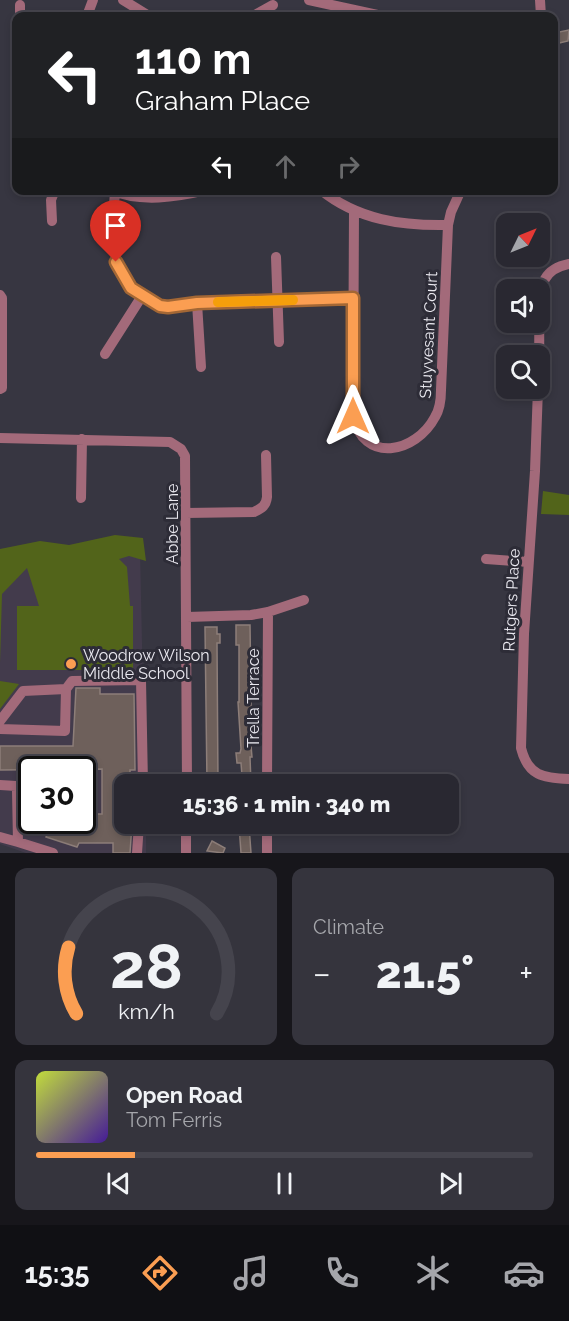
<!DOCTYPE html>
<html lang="en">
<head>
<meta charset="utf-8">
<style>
  :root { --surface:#292831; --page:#35343d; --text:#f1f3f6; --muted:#a5a6ab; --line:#45444d; --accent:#fb9e52 }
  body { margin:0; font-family:Raleway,sans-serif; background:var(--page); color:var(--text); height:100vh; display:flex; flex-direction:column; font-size:22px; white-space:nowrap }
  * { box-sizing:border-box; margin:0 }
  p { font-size:20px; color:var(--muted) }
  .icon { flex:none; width:33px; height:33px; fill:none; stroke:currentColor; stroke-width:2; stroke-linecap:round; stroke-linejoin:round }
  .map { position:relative; height:853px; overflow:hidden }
  .side { display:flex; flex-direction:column; gap:15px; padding:15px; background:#17161b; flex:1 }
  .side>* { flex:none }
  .banner { position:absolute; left:12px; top:12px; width:546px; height:183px; border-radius:12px; box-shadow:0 3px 9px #0003,0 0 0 2px var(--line); background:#202124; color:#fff; overflow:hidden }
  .needle { width:39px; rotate:47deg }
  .buttons { position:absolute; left:496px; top:213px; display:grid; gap:12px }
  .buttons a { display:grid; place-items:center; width:54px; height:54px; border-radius:12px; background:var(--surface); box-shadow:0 3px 9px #0003,0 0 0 2px var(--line); font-size:30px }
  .speed { position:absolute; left:18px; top:756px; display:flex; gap:12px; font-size:30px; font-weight:700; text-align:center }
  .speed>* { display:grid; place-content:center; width:78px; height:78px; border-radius:50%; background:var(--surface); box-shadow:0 3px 9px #0003,0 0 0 2px var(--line); line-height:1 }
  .speed .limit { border:3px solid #111; border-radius:9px; background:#fff; color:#111 }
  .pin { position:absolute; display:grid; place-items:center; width:51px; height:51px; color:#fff; margin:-62px -26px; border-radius:50% 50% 50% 0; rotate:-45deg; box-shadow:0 0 6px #0007 }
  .pin .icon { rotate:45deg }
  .me { position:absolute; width:66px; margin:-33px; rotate:0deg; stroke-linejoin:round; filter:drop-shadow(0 0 4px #0008) }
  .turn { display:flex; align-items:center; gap:21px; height:126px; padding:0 24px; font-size:27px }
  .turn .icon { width:78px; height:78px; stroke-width:2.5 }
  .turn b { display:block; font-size:42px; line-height:51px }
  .lanes { display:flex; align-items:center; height:57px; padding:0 24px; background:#0003; justify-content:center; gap:30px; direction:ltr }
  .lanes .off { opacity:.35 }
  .big { font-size:45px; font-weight:800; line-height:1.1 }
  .side .widget { flex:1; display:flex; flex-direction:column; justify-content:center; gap:9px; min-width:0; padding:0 21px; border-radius:12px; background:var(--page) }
  .side .dial { align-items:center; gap:0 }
  .dial svg { height:156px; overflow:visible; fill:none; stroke:var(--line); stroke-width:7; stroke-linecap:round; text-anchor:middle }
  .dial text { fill:var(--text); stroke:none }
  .song { display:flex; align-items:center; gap:18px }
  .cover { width:72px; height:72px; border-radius:9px; background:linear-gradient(135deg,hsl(70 70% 55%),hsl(260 70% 35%)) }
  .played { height:6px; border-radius:3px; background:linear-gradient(90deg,var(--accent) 20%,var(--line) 20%) }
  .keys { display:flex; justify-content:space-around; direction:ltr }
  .heat { display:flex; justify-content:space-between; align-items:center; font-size:33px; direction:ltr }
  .side .tiles { flex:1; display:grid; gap:15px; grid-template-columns:1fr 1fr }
  .widget:last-child { grid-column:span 2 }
  .trip { position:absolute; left:114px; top:774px; width:345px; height:60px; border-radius:12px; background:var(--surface); box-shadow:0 3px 9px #0003,0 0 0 2px var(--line); font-weight:800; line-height:60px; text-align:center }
  .dock { display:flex; height:96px; justify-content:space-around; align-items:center; background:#101014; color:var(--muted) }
  .dock .icon { width:42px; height:42px }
  .dock .selected { color:var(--accent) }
  .dock b { font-size:27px; color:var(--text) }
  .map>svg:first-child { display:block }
  .education { fill:#433b4c; fill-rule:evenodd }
  .green { fill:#52641a }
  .building { fill:#6e605b; stroke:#8d7e79; stroke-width:1.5 }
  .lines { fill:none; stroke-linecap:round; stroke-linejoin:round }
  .minor { stroke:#a36a7a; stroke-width:10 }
  .route-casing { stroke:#a36735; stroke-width:15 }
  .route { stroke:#fb9e52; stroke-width:10 }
  .slow { stroke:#f59e0b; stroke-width:10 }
  .poi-dot { fill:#fb9e52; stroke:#2d2c37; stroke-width:2 }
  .labels { text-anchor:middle; stroke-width:6; stroke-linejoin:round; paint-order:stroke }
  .street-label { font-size:16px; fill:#eae9f0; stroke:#2d2c37 }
  .poi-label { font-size:16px; fill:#eae9f0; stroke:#2d2c37; text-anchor:start }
</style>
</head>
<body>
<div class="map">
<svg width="569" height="853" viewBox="0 0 569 853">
  <rect width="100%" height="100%" fill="#373641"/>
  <path class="education" d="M 140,549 L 145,784 L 124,784 L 124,824 L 146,824 L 146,853 L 26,853 L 0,844 L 0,554 ZM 32,770 L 82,770 L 82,820 L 32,820 Z"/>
  <path class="green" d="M 543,491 L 569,495 L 569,515 L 541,514 Z
    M 115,535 L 143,538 L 146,561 L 129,556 L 119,559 L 127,567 L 130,606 L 133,606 L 133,670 L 17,670 L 17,606 L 39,606 L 27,568 L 2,594 L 0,663 L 0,549 L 40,541 L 69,545 Z
    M 0,681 L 19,684 L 0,709 Z"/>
  <path class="building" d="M 569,30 L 568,41 L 555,44 L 554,33 Z
    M 236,625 L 250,625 L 251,693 L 251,712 L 248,712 L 252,757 L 250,757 L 251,784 L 239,784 L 239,776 L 242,776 L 241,763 L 237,763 L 236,753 L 240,753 L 241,749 L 238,702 L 239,702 L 239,645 L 236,645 Z
    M 205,627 L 217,627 L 217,634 L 220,634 L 220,643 L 217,643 L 218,784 L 207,784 Z
    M 76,688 L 100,688 L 100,694 L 134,694 L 135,770 L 130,770 L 130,784 L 124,784 L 124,824 L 132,824 L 130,853 L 113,853 L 113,843 L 79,843 L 77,847 L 46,837 L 52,820 L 82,820 L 82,814 L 102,814 L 102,769 L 0,770 L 0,746 L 73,746 Z
    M 208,824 L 220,824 L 220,834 L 208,834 Z
    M 239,825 L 249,825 L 251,853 L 241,853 Z
    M 212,841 L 225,848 L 223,853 L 207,851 Z"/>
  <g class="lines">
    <path class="minor" d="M 123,0 L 149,16
      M 309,0 L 382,16
      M 540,0 L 541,16
      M 20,16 L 20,5
      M 87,16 L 93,0
      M 253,16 L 273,5
      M 111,190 C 140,203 177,197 207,190
      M 321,190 C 358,220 402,226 448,225
      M 115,193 L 111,236 L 119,270 L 131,288 L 137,294 L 160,306 L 168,307 L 197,303 L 353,298
      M 354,211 L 353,415 C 363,465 416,453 435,417 C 440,409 441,399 441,390 L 448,225 L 451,212 L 461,190
      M 52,221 L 51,200 L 55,190
      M 276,257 L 279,342
      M 0,295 L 2,298 L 2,388 L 0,389
      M 197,303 L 201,367
      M 105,354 L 142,296
      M 539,356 C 540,337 537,293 545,279 C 550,270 559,266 569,264
      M 538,388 L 535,471 L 524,634 L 521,748 C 528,776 543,778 569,779
      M 0,438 L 170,442 L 181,449 L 185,456 L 187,784
      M 81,498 L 82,439
      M 186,513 L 254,512 C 262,508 266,506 267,497 L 266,455
      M 486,559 L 528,562
      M 187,617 L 251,615 L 268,612 L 304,600
      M 66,689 L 72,681 L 141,680 L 143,784
      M 0,721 L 23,691 L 66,689 L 65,731 L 0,729
      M 267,784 L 268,612
      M 0,785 L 16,786 L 17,791 L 18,842 L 53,853
      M 0,837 L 18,842
      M 137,853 L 139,824
      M 186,853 L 186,824
      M 267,853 L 267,824"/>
  </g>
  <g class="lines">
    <g class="route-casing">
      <path id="route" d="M 116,262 L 131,288 L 160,306 L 168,307 L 197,303 L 353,298 L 353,416"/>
    </g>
    <use href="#route" class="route"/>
    <path class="slow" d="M 218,302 L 293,300"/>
  </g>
  <circle class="poi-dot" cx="71" cy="664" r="6"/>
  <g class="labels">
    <g class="street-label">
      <text transform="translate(428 335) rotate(-87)" y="6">Stuyvesant Court</text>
      <text transform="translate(172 524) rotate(-90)" y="6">Abbe Lane</text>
      <text transform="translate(511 600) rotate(-87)" y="6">Rutgers Place</text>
      <text transform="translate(253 698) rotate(-90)" y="6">Trella Terrace</text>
    </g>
    <g class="poi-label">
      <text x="83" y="661">Woodrow Wilson<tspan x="83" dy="18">Middle School</tspan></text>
    </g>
  </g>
</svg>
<div class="buttons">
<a><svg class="needle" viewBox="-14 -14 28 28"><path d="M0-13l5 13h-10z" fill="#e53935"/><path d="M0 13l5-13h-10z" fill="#a5a6ab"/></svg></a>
<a><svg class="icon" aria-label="sound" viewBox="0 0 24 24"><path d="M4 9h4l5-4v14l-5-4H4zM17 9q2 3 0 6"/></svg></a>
<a><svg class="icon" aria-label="search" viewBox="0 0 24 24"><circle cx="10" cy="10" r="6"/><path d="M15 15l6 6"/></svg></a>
</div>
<div class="speed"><div class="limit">30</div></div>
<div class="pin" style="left:116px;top:262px;background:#d93025"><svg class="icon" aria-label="arrive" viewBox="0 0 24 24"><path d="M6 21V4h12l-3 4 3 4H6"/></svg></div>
<svg class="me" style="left:353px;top:416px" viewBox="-20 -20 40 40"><path d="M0-17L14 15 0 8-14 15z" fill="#fb9e52" stroke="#fff" stroke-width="4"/></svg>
<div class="trip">15:36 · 1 min · 340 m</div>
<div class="banner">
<div class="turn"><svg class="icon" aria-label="left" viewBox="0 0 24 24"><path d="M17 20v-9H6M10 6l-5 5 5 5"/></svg><div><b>110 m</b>Graham Place</div></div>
<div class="lanes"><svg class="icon" aria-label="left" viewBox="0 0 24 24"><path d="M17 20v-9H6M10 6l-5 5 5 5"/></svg><svg class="icon off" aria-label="ahead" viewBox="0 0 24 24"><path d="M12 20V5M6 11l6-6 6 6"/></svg><svg class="icon off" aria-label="right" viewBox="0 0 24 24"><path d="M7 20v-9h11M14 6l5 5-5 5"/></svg></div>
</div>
</div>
<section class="side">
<div class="tiles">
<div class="widget dial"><svg viewBox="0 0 100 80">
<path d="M14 69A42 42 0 1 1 86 69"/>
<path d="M14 69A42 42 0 0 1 10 35" stroke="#fb9e52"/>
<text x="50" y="56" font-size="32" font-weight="700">28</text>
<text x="50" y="72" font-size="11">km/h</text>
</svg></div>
<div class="widget"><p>Climate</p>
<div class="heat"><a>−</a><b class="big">21.5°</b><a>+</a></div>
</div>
<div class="widget">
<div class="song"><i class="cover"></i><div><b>Open Road</b><p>Tom Ferris</p></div></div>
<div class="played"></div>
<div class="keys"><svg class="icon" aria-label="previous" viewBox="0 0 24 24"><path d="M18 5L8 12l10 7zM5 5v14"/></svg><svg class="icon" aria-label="pause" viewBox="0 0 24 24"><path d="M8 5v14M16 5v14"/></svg><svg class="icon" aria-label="next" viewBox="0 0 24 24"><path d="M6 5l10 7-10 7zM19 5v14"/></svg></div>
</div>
</div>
</section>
<nav class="dock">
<b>15:35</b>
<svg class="icon selected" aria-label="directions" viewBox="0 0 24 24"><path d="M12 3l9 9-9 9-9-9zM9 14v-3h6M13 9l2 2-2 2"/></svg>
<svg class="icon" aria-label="music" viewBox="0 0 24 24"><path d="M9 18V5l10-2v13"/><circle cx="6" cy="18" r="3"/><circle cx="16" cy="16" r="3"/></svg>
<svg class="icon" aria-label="phone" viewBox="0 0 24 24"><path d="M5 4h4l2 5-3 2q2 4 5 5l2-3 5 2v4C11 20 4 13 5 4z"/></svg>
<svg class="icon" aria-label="climate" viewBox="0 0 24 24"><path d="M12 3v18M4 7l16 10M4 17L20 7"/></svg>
<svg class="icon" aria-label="car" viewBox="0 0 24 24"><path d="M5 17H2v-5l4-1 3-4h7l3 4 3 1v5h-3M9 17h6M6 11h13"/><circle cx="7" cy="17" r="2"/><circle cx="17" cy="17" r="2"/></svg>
</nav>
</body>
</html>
